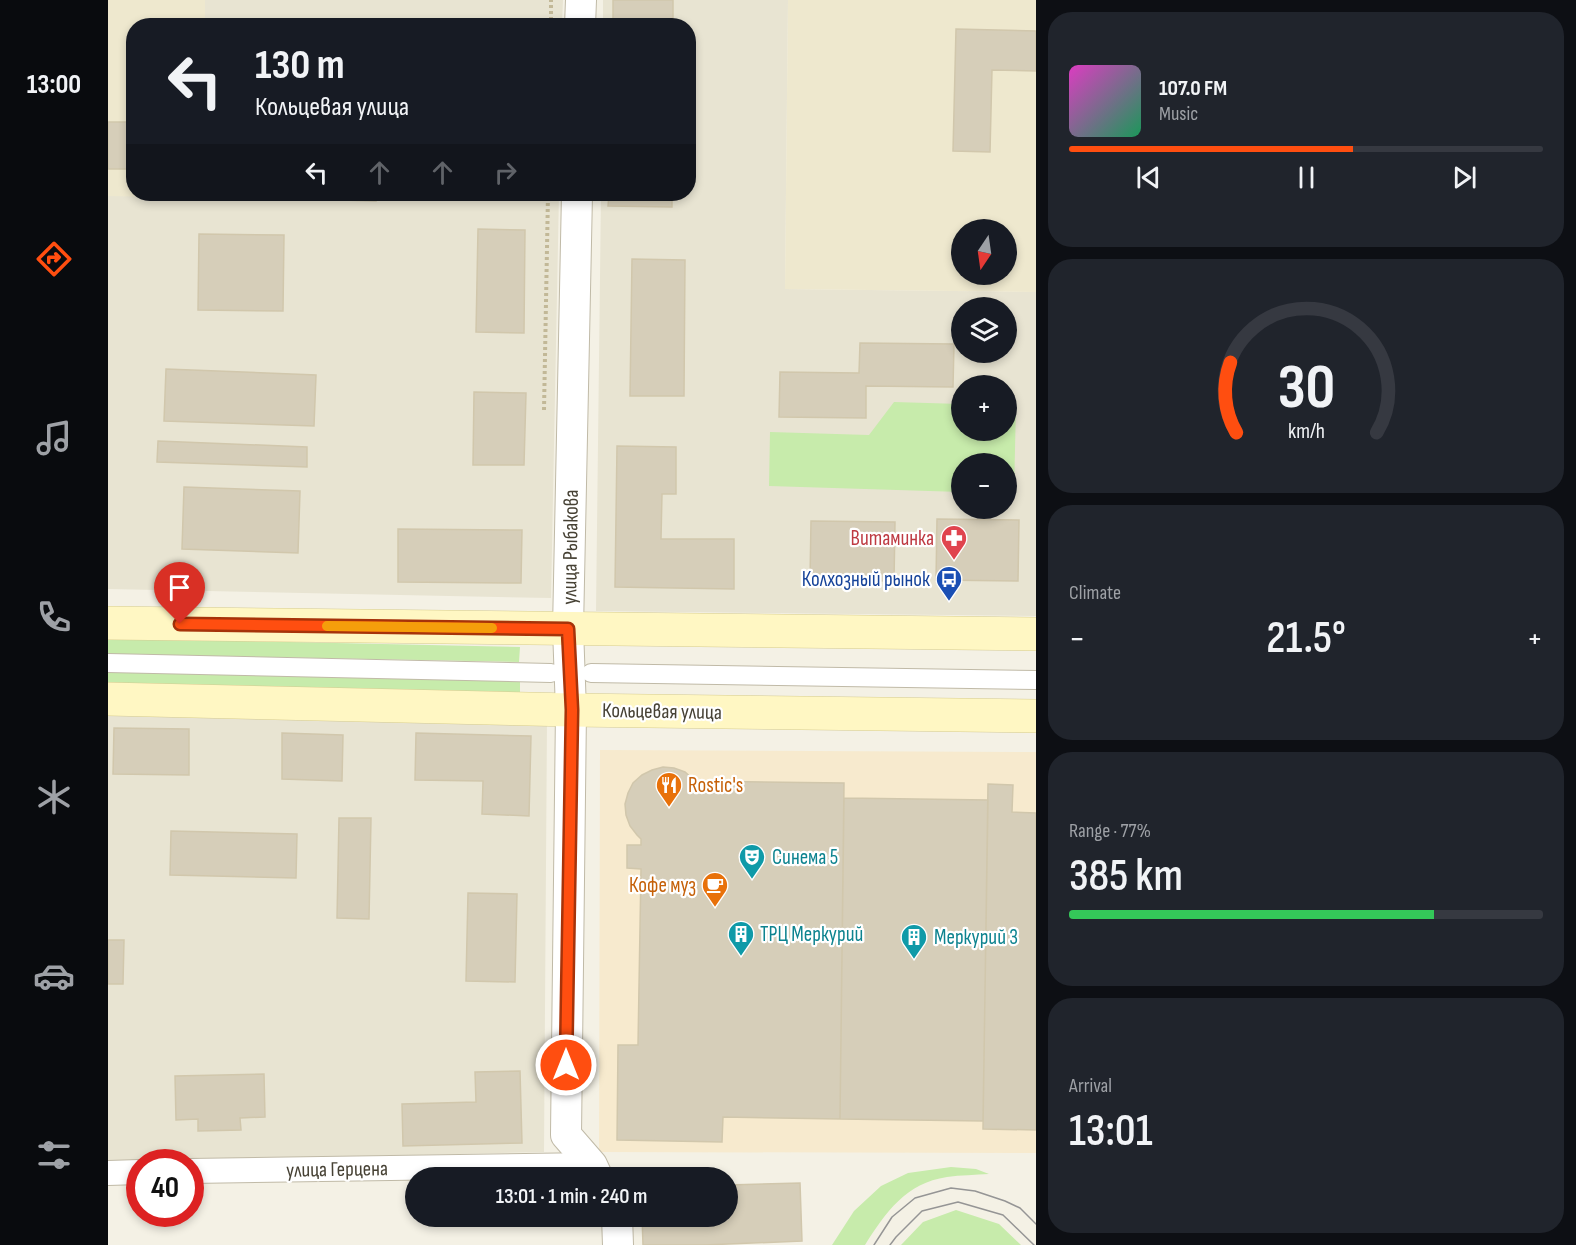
<!DOCTYPE html>
<html lang="en">
<head>
<meta charset="utf-8">
<style>
  :root { --surface:#171b24; --page:#20242c; --text:#f1f3f6; --muted:#9ea1a6; --line:#363941; --accent:#ff4e10 }
  body { margin:0; font-family:"Sofia Sans Condensed",sans-serif; background:var(--page); color:var(--text); height:100vh; display:flex; flex-direction:column; font-size:22px; white-space:nowrap }
  * { box-sizing:border-box; margin:0 }
  p { font-size:20px; color:var(--muted) }
  .icon { flex:none; width:33px; height:33px; fill:none; stroke:currentColor; stroke-width:2; stroke-linecap:round; stroke-linejoin:round }
  .map { position:relative; flex:1; overflow:hidden }
  .sheet { display:flex; flex-direction:column; gap:12px; padding:12px; background:#0d0f14; width:540px }
  .sheet>* { flex:none }
  .banner { position:absolute; left:18px; top:18px; width:570px; height:183px; border-radius:24px; box-shadow:0 3px 9px #0003; background:#171b24; color:var(--text); overflow:hidden }
  .needle { width:39px; rotate:193deg }
  .tools { position:absolute; left:843px; top:219px; display:grid; gap:12px }
  .tools a { display:grid; place-items:center; width:66px; height:66px; border-radius:50%; background:var(--surface); box-shadow:0 3px 9px #0003; font-size:30px }
  .speed { position:absolute; left:18px; top:1149px; display:flex; gap:12px; font-size:30px; font-weight:700; text-align:center }
  .speed>* { display:grid; place-content:center; width:78px; height:78px; border-radius:50%; background:var(--surface); box-shadow:0 3px 9px #0003; line-height:1 }
  .speed .limit { border:9px solid #d22; background:#fff; color:#111 }
  .pin { position:absolute; display:grid; place-items:center; width:51px; height:51px; color:#fff; margin:-62px -26px; border-radius:50% 50% 50% 0; rotate:-45deg; box-shadow:0 0 6px #0007 }
  .pin .icon { rotate:45deg }
  .me { position:absolute; width:66px; margin:-33px; rotate:0deg; stroke-linejoin:round; filter:drop-shadow(0 0 4px #0008) }
  .turn { display:flex; align-items:center; gap:21px; height:126px; padding:0 30px; font-size:27px }
  .turn .icon { width:78px; height:78px; stroke-width:2.5 }
  .turn b { display:block; font-size:42px; line-height:51px }
  .lanes { display:flex; align-items:center; height:57px; padding:0 30px; background:#0003; justify-content:center; gap:30px; direction:ltr }
  .lanes .off { opacity:.35 }
  .big { font-size:45px; font-weight:600; line-height:1.1 }
  .sheet .widget { flex:1; display:flex; flex-direction:column; justify-content:center; gap:9px; min-width:0; padding:0 21px; border-radius:24px; background:var(--page) }
  .sheet .dial { align-items:center; gap:0 }
  .dial svg { height:156px; overflow:visible; fill:none; stroke:var(--line); stroke-width:7; stroke-linecap:round; text-anchor:middle }
  .dial text { fill:var(--text); stroke:none }
  .song { display:flex; align-items:center; gap:18px }
  .cover { width:72px; height:72px; border-radius:9px; background:linear-gradient(135deg,hsl(310 70% 55%),hsl(150 70% 35%)) }
  .played { height:6px; border-radius:3px; background:linear-gradient(90deg,var(--accent) 60%,var(--line) 60%) }
  .keys { display:flex; justify-content:space-around; direction:ltr }
  .heat { display:flex; justify-content:space-between; align-items:center; font-size:33px; direction:ltr }
  .charge { height:9px; border-radius:4px; background:linear-gradient(90deg,#34c759 77%,var(--line) 0) }
  .trip { position:absolute; left:297px; top:1167px; width:333px; height:60px; border-radius:30px; background:var(--surface); box-shadow:0 3px 9px #0003; font-weight:600; line-height:60px; text-align:center }
  main { display:flex; flex:1; min-height:0 }
  .menu { display:flex; flex-direction:column; width:108px; justify-content:space-around; align-items:center; background:#090b0e; color:var(--muted) }
  .menu .icon { width:42px; height:42px }
  .menu .current { color:var(--accent) }
  .menu b { font-size:27px; color:var(--text) }
  .map>svg:first-child { display:block }
  .residential { fill:#e8e4d2; fill-rule:evenodd }
  .commercial { fill:#f7eace }
  .education { fill:#eee8ce; fill-rule:evenodd }
  .green { fill:#c7ebab }
  .building { fill:#d6ceb9; stroke:#d1c7ac; stroke-width:1.5 }
  .lines { fill:none; stroke-linecap:round; stroke-linejoin:round }
  .pedestrian-casing { stroke:#c0baa7; stroke-width:20 }
  .minor-casing { stroke:#c0baa7; stroke-width:26 }
  .tertiary-casing { stroke:#c0baa7; stroke-width:32 }
  .secondary-casing { stroke:#d6cc91; stroke-width:34 }
  .path { stroke:#c2b897; stroke-width:4; stroke-dasharray:3 3; stroke-linecap:butt }
  .pedestrian { stroke:#fff; stroke-width:18 }
  .minor { stroke:#fff; stroke-width:24 }
  .tertiary { stroke:#fff; stroke-width:30 }
  .secondary { stroke:#fff7c3; stroke-width:33 }
  .tram { stroke:#959595; stroke-width:1.5 }
  .route-casing { stroke:#a6330a; stroke-width:15 }
  .route { stroke:#ff4e10; stroke-width:10 }
  .slow { stroke:#f59e0b; stroke-width:10 }
  .labels { text-anchor:middle; stroke-width:4.5; stroke-linejoin:round; paint-order:stroke }
  .health-label { font-size:21px; fill:#be3a42; stroke:#fff; text-anchor:end }
  .street-label { font-size:21px; fill:#464134; stroke:#fff }
  .transit-label { font-size:21px; fill:#164399; stroke:#fff; text-anchor:end }
  .food-label { font-size:21px; fill:#c56008; stroke:#fff; text-anchor:start }
  .culture-label { font-size:21px; fill:#0d838f; stroke:#fff; text-anchor:start }
</style>
</head>
<body>
<main>
<nav class="menu">
<b>13:00</b>
<svg class="icon current" aria-label="directions" viewBox="0 0 24 24"><path d="M12 3l9 9-9 9-9-9zM9 14v-3h6M13 9l2 2-2 2"/></svg>
<svg class="icon" aria-label="music" viewBox="0 0 24 24"><path d="M9 18V5l10-2v13"/><circle cx="6" cy="18" r="3"/><circle cx="16" cy="16" r="3"/></svg>
<svg class="icon" aria-label="phone" viewBox="0 0 24 24"><path d="M5 4h4l2 5-3 2q2 4 5 5l2-3 5 2v4C11 20 4 13 5 4z"/></svg>
<svg class="icon" aria-label="climate" viewBox="0 0 24 24"><path d="M12 3v18M4 7l16 10M4 17L20 7"/></svg>
<svg class="icon" aria-label="car" viewBox="0 0 24 24"><path d="M5 17H2v-5l4-1 3-4h7l3 4 3 1v5h-3M9 17h6M6 11h13"/><circle cx="7" cy="17" r="2"/><circle cx="17" cy="17" r="2"/></svg>
<svg class="icon" aria-label="filters" viewBox="0 0 24 24"><path d="M4 7h16M4 17h16"/><circle cx="9" cy="7" r="2"/><circle cx="15" cy="17" r="2"/></svg>
</nav>
<div class="map">
<svg width="928" height="1245" viewBox="0 0 928 1245">
  <rect width="100%" height="100%" fill="#f4f1e5"/>
  <path class="residential" d="M 0,0 L 455,0 L 454,25 L 26,26 L 26,194 L 451,194 L 443,598 L 0,589 Z
    M 495,0 L 680,0 L 677,289 L 928,292 L 928,616 L 488,611 L 493,194 L 580,194 L 580,26 L 495,25 ZM 854,308 L 898,308 L 898,352 L 854,352 ZM 854,386 L 898,386 L 898,430 L 854,430 ZM 854,464 L 898,464 L 898,508 L 854,508 Z
    M 0,710 L 439,721 L 436,1152 L 0,1162 Z"/>
  <path class="commercial" d="M 492,750 L 928,752 L 928,1153 L 491,1152 Z"/>
  <path class="education" d="M 0,0 L 97,0 L 97,25 L 26,26 L 26,194 L 47,194 L 47,197 L 0,196 Z
    M 680,0 L 928,0 L 928,292 L 677,289 ZM 854,230 L 898,230 L 898,274 L 854,274 Z"/>
  <path class="green" d="M 786,402 L 853,404 L 854,430 L 898,430 L 899,405 L 908,405 L 906,494 L 899,493 L 898,464 L 854,464 L 853,492 L 661,486 L 662,432 L 761,435 Z
    M 0,638 L 412,647 L 411,662 L 0,654 Z
    M 0,669 L 412,677 L 412,693 L 0,685 Z
    M 843,1167 L 868,1169 L 881,1174 C 867,1175 853,1175 839,1177 C 798,1183 778,1212 757,1245 L 724,1245 L 746,1211 L 773,1186 L 800,1173 Z
    M 848,1210 L 891,1224 L 913,1245 L 793,1245 L 815,1222 Z"/>
  <path class="building" d="M 505,0 L 565,0 L 565,26 L 505,26 Z
    M 848,29 L 928,31 L 928,71 L 884,70 L 882,152 L 845,151 Z
    M 0,122 L 21,122 L 20,169 L 0,169 Z
    M 232,194 L 268,194 L 268,201 L 232,200 Z
    M 501,194 L 564,194 L 564,207 L 500,206 Z
    M 370,229 L 417,230 L 416,333 L 368,332 Z
    M 91,234 L 176,235 L 175,311 L 90,310 Z
    M 524,259 L 577,260 L 576,396 L 522,396 Z
    M 752,343 L 846,344 L 845,387 L 758,386 L 758,418 L 671,417 L 672,372 L 751,373 Z
    M 58,369 L 208,375 L 206,426 L 56,421 Z
    M 366,392 L 418,393 L 416,465 L 365,465 Z
    M 50,441 L 199,447 L 199,467 L 49,462 Z
    M 509,446 L 568,447 L 568,494 L 554,494 L 553,539 L 626,539 L 626,589 L 507,587 Z
    M 76,487 L 192,491 L 190,553 L 74,549 Z
    M 829,519 L 911,520 L 910,581 L 828,580 Z
    M 703,521 L 787,522 L 786,581 L 702,580 Z
    M 290,529 L 414,530 L 413,583 L 290,582 Z
    M 6,728 L 81,729 L 81,775 L 5,774 Z
    M 174,733 L 235,735 L 234,781 L 174,779 Z
    M 308,733 L 423,736 L 421,816 L 374,814 L 375,781 L 307,780 Z
    M 555,767 L 566,768 L 577,772 L 587,781 L 736,783 L 732,1119 L 615,1117 L 614,1142 L 509,1140 L 510,1045 L 530,1045 L 533,869 L 519,868 L 519,845 L 533,845 L 533,839 L 529,835 L 522,826 L 518,815 L 517,804 L 520,793 L 525,783 L 534,775 L 544,770 Z
    M 880,784 L 905,785 L 904,812 L 928,813 L 928,1130 L 875,1129 Z
    M 736,798 L 880,800 L 875,1121 L 732,1119 Z
    M 231,818 L 263,818 L 261,919 L 229,918 Z
    M 63,831 L 189,834 L 188,878 L 62,875 Z
    M 360,893 L 409,894 L 407,982 L 358,981 Z
    M 0,940 L 16,940 L 15,984 L 0,984 Z
    M 412,1071 L 414,1143 L 295,1146 L 294,1104 L 368,1102 L 367,1072 Z
    M 156,1074 L 157,1117 L 132,1118 L 133,1130 L 90,1131 L 90,1119 L 68,1120 L 67,1076 Z
    M 692,1183 L 694,1241 L 596,1245 L 535,1245 L 534,1216 L 620,1216 L 620,1185 Z"/>
  <g class="lines">
    <g class="pedestrian-casing">
      <path id="pedestrian" d="M 0,663 L 443,673
        M 483,673 L 928,680"/>
    </g>
    <g class="minor-casing">
      <path id="minor" d="M 82,1171 L 484,1165
        M 0,1173 L 32,1172"/>
    </g>
    <g class="tertiary-casing">
      <path id="tertiary" d="M 472,26 L 473,0
        M 469,194 L 460,629 L 463,710 L 458,1135 L 484,1165 L 490,1178
        M 509,1216 L 510,1245"/>
    </g>
    <g class="secondary-casing">
      <path id="secondary" d="M 0,623 L 928,634
        M 0,699 L 463,710 L 928,716"/>
    </g>
    <path class="path" d="M 443,26 L 443,0
      M 436,410 L 440,194"/>
    <use href="#pedestrian" class="pedestrian"/>
    <use href="#minor" class="minor"/>
    <use href="#tertiary" class="tertiary"/>
    <use href="#secondary" class="secondary"/>
    <path class="tram" d="M 766,1245 L 784,1217 L 807,1198 L 843,1188 L 867,1191 L 897,1201 L 912,1208 L 928,1224
      M 782,1245 L 788,1237 L 814,1211 L 850,1202 L 895,1215 L 926,1245"/>
  </g>
  <g class="lines">
    <g class="route-casing">
      <path id="route" d="M 72,624 L 460,629 L 464,710 L 458,1065"/>
    </g>
    <use href="#route" class="route"/>
    <path class="slow" d="M 219,626 L 384,628"/>
  </g>
  <defs>
    <g id="pharmacy-pin" transform="scale(1.35)"><path d="M0 17L-7.5 6A9.5 9.5 0 1 1 7.5 6Z" fill="#e0444e" stroke="#fff"/><path d="M-2-6h4v4h4v4h-4v4h-4v-4h-4v-4h4Z" fill="#fff"/></g>
    <g id="bus-pin" transform="scale(1.35)"><path d="M0 17L-7.5 6A9.5 9.5 0 1 1 7.5 6Z" fill="#1a4fb4" stroke="#fff"/><path d="M-5-6H5V4H4V6H2V4H-2V6H-4V4H-5ZM-3.5-4V0h7V-4ZM-3.5 1.2v1.5H-2V1.2ZM2 1.2v1.5H3.5V1.2Z" fill="#fff"/></g>
    <g id="restaurant-pin" transform="scale(1.35)"><path d="M0 17L-7.5 6A9.5 9.5 0 1 1 7.5 6Z" fill="#e8710a" stroke="#fff"/><path d="M-5-6h1v4h1v-4h1v4h1v-4h1v5L-1.5 .5V6h-2V.5L-5-1ZM5-6V6H3V1.5H1.5Q1.5-4 5-6Z" fill="#fff"/></g>
    <g id="theatre-pin" transform="scale(1.35)"><path d="M0 17L-7.5 6A9.5 9.5 0 1 1 7.5 6Z" fill="#0f9aa8" stroke="#fff"/><path d="M-5-5.5Q0-4 5-5.5V0Q5 5 0 6Q-5 5-5 0ZM-3.3-2.5H-1v1.5H-3.3ZM1-2.5H3.3v1.5H1ZM-2.8 1Q0 5.5 2.8 1Z" fill="#fff"/></g>
    <g id="cafe-pin" transform="scale(1.35)"><path d="M0 17L-7.5 6A9.5 9.5 0 1 1 7.5 6Z" fill="#e8710a" stroke="#fff"/><path d="M-5.5-4.5H6V0H3Q3 3.5 0 3.5H-2.5Q-5.5 3.5-5.5 0ZM3-3.2v2h1.7v-2ZM-6 4.5H4V6H-6Z" fill="#fff"/></g>
    <g id="building-pin" transform="scale(1.35)"><path d="M0 17L-7.5 6A9.5 9.5 0 1 1 7.5 6Z" fill="#0f9aa8" stroke="#fff"/><path d="M-4-6H4V6H1V3H-1V6H-4ZM-2.5-4.3h1.7v1.8h-1.7ZM.8-4.3h1.7v1.8H.8ZM-2.5-1h1.7V.8h-1.7ZM.8-1h1.7V.8H.8Z" fill="#fff"/></g>
  </defs>
  <g fill-rule="evenodd">
    <use href="#pharmacy-pin" x="846" y="538"/>
    <use href="#bus-pin" x="841" y="579"/>
    <use href="#restaurant-pin" x="561" y="785"/>
    <use href="#theatre-pin" x="644" y="857"/>
    <use href="#cafe-pin" x="607" y="885"/>
    <use href="#building-pin" x="633" y="934"/>
    <use href="#building-pin" x="806" y="937"/>
  </g>
  <g class="labels">
    <g class="health-label">
      <text x="826" y="545">Витаминка</text>
    </g>
    <g class="street-label">
      <text transform="translate(462 547) rotate(-89)" y="7">улица Рыбакова</text>
      <text transform="translate(554 711) rotate(1)" y="7">Кольцевая улица</text>
      <text transform="translate(229 1169) rotate(-1)" y="7">улица Герцена</text>
    </g>
    <g class="transit-label">
      <text x="822" y="586">Колхозный рынок</text>
    </g>
    <g class="food-label">
      <text x="580" y="792">Rostic's</text>
      <text x="588" y="892" text-anchor="end">Кофе муз</text>
    </g>
    <g class="culture-label">
      <text x="664" y="864">Синема 5</text>
      <text x="652" y="941">ТРЦ Меркурий</text>
      <text x="826" y="944">Меркурий 3</text>
    </g>
  </g>
</svg>
<div class="tools">
<a><svg class="needle" viewBox="-14 -14 28 28"><path d="M0-13l5 13h-10z" fill="#e53935"/><path d="M0 13l5-13h-10z" fill="#9ea1a6"/></svg></a>
<a><svg class="icon" aria-label="layers" viewBox="0 0 24 24"><path d="M12 4l9 5-9 5-9-5zM3 14l9 5 9-5"/></svg></a>
<a>+</a>
<a>−</a>
</div>
<div class="speed"><div class="limit">40</div></div>
<div class="pin" style="left:72px;top:624px;background:#d93025"><svg class="icon" aria-label="arrive" viewBox="0 0 24 24"><path d="M6 21V4h12l-3 4 3 4H6"/></svg></div>
<svg class="me" style="left:458px;top:1065px" viewBox="-20 -20 40 40"><circle r="17" fill="#ff4e10" stroke="#fff" stroke-width="3"/><path d="M0-11L8 9 0 5-8 9z" fill="#fff"/></svg>
<div class="trip">13:01 · 1 min · 240 m</div>
<div class="banner">
<div class="turn"><svg class="icon" aria-label="left" viewBox="0 0 24 24"><path d="M17 20v-9H6M10 6l-5 5 5 5"/></svg><div><b>130 m</b>Кольцевая улица</div></div>
<div class="lanes"><svg class="icon" aria-label="left" viewBox="0 0 24 24"><path d="M17 20v-9H6M10 6l-5 5 5 5"/></svg><svg class="icon off" aria-label="ahead" viewBox="0 0 24 24"><path d="M12 20V5M6 11l6-6 6 6"/></svg><svg class="icon off" aria-label="ahead" viewBox="0 0 24 24"><path d="M12 20V5M6 11l6-6 6 6"/></svg><svg class="icon off" aria-label="right" viewBox="0 0 24 24"><path d="M7 20v-9h11M14 6l5 5-5 5"/></svg></div>
</div>
</div>
<section class="sheet">
<div class="widget">
<div class="song"><i class="cover"></i><div><b>107.0 FM</b><p>Music</p></div></div>
<div class="played"></div>
<div class="keys"><svg class="icon" aria-label="previous" viewBox="0 0 24 24"><path d="M18 5L8 12l10 7zM5 5v14"/></svg><svg class="icon" aria-label="pause" viewBox="0 0 24 24"><path d="M8 5v14M16 5v14"/></svg><svg class="icon" aria-label="next" viewBox="0 0 24 24"><path d="M6 5l10 7-10 7zM19 5v14"/></svg></div>
</div>
<div class="widget dial"><svg viewBox="0 0 100 80">
<path d="M14 69A42 42 0 1 1 86 69"/>
<path d="M14 69A42 42 0 0 1 11 33" stroke="#ff4e10"/>
<text x="50" y="56" font-size="32" font-weight="700">30</text>
<text x="50" y="72" font-size="11">km/h</text>
</svg></div>
<div class="widget"><p>Climate</p>
<div class="heat"><a>−</a><b class="big">21.5°</b><a>+</a></div>
</div>
<div class="widget"><p>Range · 77%</p><b class="big">385 km</b><div class="charge"></div></div>
<div class="widget"><p>Arrival</p><b class="big">13:01</b></div>
</section>
</main>
</body>
</html>
